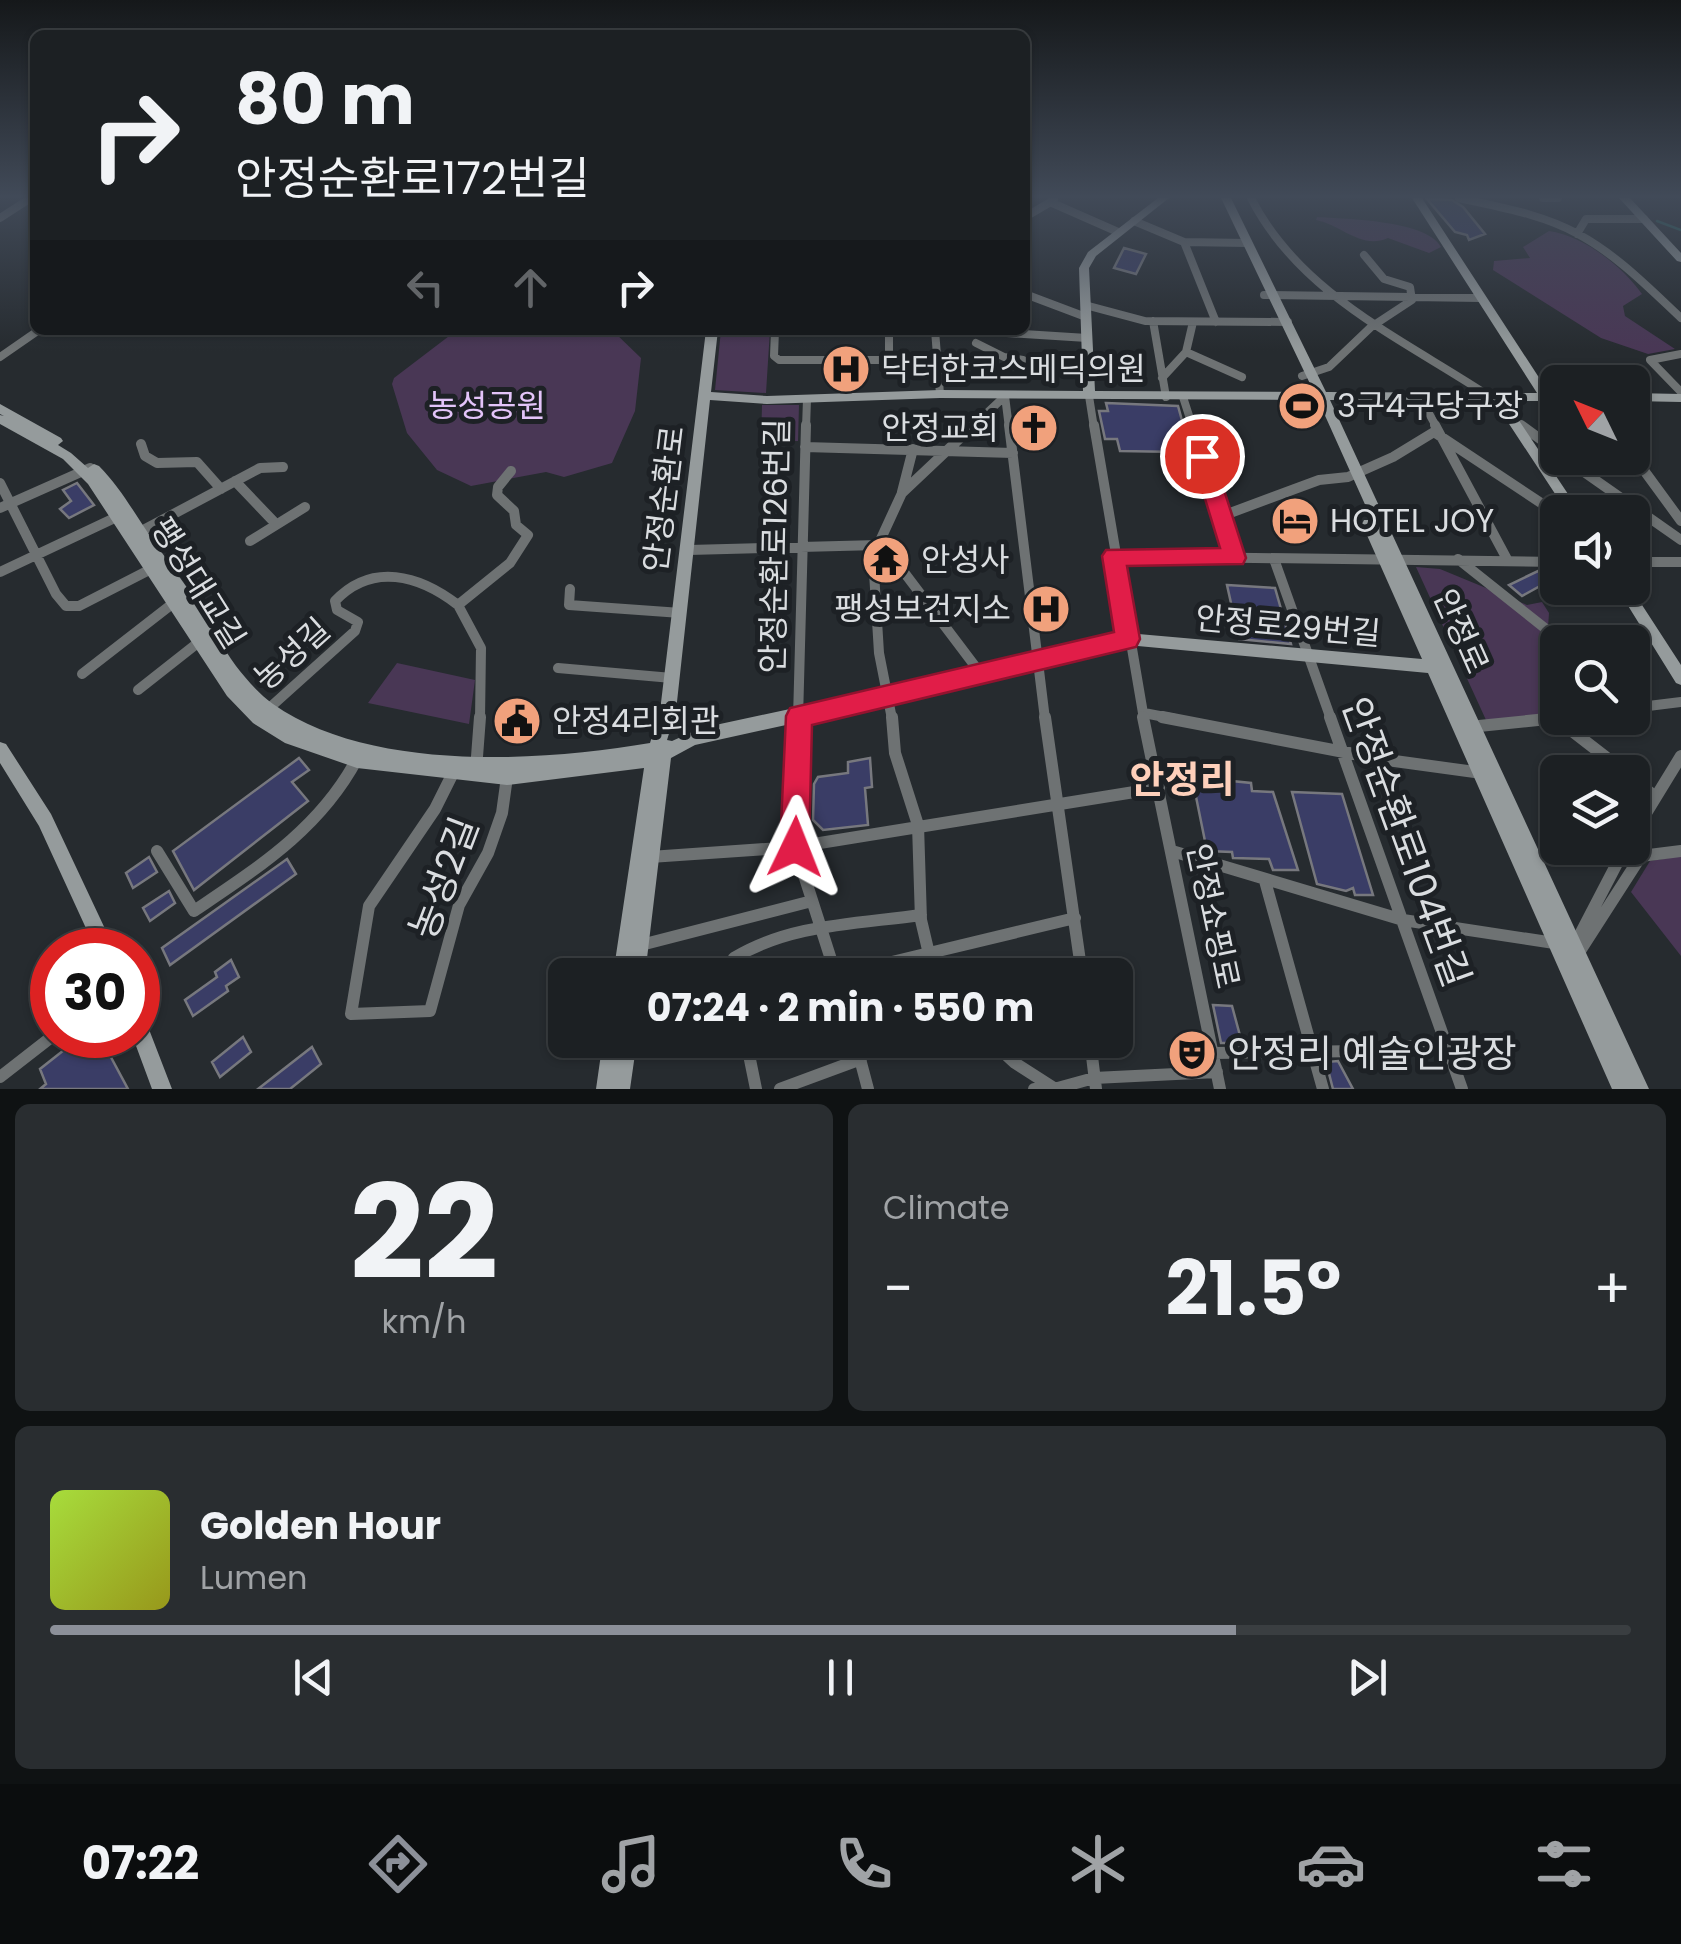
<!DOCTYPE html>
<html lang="en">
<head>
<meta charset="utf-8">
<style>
  :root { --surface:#1c2023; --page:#292d30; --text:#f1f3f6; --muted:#a0a3a6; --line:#3a3e41; --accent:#8c9099 }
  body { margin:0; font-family:Poppins,"Noto Sans KR",sans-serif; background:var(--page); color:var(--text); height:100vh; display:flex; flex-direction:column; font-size:38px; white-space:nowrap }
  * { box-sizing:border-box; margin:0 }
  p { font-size:32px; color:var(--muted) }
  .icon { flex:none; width:55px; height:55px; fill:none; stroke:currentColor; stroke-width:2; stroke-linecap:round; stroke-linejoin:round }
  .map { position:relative; height:1089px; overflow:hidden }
  .side { display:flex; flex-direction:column; gap:15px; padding:15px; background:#0f1213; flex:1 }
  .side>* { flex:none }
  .top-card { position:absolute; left:30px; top:30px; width:1000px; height:305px; border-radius:15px; box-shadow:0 2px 8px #0004,0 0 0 2px var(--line); background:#1c2023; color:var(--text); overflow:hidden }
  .needle { width:65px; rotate:313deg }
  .fabs { position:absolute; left:1540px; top:365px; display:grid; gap:20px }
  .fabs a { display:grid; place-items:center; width:110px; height:110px; border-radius:15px; background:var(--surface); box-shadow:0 2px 8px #0004,0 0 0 2px var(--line); font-size:50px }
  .speed { position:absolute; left:30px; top:928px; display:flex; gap:20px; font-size:50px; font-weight:700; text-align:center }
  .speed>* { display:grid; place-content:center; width:130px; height:130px; border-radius:50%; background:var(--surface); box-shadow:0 2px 8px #0004,0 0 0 2px var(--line); line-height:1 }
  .speed .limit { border:15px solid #d22; background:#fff; color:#111 }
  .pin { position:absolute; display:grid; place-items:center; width:85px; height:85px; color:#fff; margin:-42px; border:5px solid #fff; border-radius:50%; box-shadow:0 2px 10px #0007 }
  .me { position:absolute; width:110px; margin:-55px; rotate:2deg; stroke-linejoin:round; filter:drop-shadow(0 0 8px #0008) }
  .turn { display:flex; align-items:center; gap:35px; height:210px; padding:0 40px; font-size:45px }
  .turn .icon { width:130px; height:130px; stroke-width:2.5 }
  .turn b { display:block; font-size:70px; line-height:85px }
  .lanes { display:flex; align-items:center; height:95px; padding:0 40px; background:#0003; justify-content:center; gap:50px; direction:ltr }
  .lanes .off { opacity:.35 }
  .big { font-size:75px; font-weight:700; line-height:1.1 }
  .side .tile { flex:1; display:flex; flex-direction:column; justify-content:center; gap:15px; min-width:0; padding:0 35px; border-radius:15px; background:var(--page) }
  .side .dial { align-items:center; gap:0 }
  .dial b { font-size:130px; line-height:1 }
  .song { display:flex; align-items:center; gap:30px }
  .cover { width:120px; height:120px; border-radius:15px; background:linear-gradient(135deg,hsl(80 70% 55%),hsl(60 70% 35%)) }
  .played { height:10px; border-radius:5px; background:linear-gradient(90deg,var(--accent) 75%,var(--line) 75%) }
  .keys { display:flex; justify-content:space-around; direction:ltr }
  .heat { display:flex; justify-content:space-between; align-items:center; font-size:55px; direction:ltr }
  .side .tiles { flex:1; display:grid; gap:15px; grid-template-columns:1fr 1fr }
  .tile:last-child { grid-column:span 2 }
  .trip { position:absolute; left:548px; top:958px; width:585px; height:100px; border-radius:15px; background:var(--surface); box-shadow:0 2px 8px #0004,0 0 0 2px var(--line); font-weight:700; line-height:100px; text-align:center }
  .tabs { display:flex; height:160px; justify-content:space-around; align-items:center; background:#0b0d0e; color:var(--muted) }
  .tabs .icon { width:70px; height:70px }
  .tabs .on { color:var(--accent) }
  .tabs b { font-size:45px; color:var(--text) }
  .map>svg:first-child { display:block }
  .green { fill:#493755 }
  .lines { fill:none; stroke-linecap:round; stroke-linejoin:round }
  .stream { stroke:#286e67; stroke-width:2.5 }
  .building { fill:#3a3d66; stroke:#77787e; stroke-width:2.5 }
  .street-far2 { stroke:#6e7273; stroke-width:8 }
  .street-far1 { stroke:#6e7273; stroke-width:10 }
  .street { stroke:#6e7273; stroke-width:12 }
  .secondary { fill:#959b9c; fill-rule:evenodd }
  .route { fill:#e11d48; stroke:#92132f; stroke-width:2.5 }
  .labels { text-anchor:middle; stroke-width:10; stroke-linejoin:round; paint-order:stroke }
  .poi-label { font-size:32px; fill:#dadde0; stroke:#1d2125; text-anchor:start }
  .park-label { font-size:32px; fill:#e3c4f9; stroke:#1d2125 }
  .street-label { font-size:32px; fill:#dadde0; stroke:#1d2125 }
  .quarter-label { font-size:38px; font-weight:bold; fill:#fed0bb; stroke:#1d2125 }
  .near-street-label { font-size:38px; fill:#dadde0; stroke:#1d2125 }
  .near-poi-label { font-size:38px; fill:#dadde0; stroke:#1d2125; text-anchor:start }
</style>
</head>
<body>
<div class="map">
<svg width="1681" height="1089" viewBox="0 0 1681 1089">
  <rect width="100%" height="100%" fill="#262b2f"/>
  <path class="green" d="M 1317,217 C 1346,219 1427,220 1441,247 L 1429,253 L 1388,238 C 1361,250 1342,225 1316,220 Z
    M 1549,231 C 1584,236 1622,266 1642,294 L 1623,306 L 1625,316 L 1675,349 L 1648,354 L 1601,338 L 1493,270 L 1494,261 L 1530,258 L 1523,247 Z
    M 457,330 L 612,330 L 641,358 L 635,411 L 612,463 L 564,477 L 546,472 L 471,486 L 437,470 L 407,433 L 392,384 L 394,378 Z
    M 721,330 L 770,330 L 766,393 L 715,390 Z
    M 762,405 L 799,405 L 798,441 L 761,442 Z
    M 1416,567 L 1440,569 L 1527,605 L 1542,602 L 1549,613 L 1542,715 L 1486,720 Z
    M 397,663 L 475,680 L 469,724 L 368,703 Z
    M 1681,856 L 1681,956 L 1631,892 L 1650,861 Z"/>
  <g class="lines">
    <path class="stream" d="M 1657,221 L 1681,230"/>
  </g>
  <path class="building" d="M 1427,199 L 1452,200 L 1463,207 L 1485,234 L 1469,240 L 1467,235 L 1455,232 Z
    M 1124,248 L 1146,254 L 1136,274 L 1114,268 Z
    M 1106,403 L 1178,406 L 1187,439 L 1175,439 L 1179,452 L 1120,451 L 1117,439 L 1105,439 L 1099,411 L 1108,411 Z
    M 77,483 L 94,505 L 69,518 L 60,509 L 71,501 L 63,490 Z
    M 1538,571 L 1549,581 L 1522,596 L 1509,585 Z
    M 1227,585 L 1275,588 L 1291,644 L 1239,639 Z
    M 299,758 L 309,770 L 292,782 L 308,801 L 194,890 L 173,851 Z
    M 870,758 L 872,787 L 865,788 L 868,825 L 823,830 L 813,820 L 814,784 L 818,777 L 848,773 L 848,762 Z
    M 1192,777 L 1251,783 L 1252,791 L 1273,792 L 1298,870 L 1273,870 L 1269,859 L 1233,858 L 1232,852 L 1207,851 Z
    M 1292,792 L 1342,794 L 1373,895 L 1355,895 L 1353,888 L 1346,891 L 1317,884 Z
    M 149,857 L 157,872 L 133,888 L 126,873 Z
    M 287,859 L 296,874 L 170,965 L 162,948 Z
    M 169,891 L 175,903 L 150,921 L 143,908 Z
    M 231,960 L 239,977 L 226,986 L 228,991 L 193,1016 L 185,1000 L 217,977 L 215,972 Z
    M 1213,1005 L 1232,1006 L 1242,1043 L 1221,1043 Z
    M 83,1035 L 99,1035 L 128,1089 L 40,1089 L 46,1084 L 40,1069 Z
    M 243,1037 L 251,1052 L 220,1077 L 212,1062 Z
    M 312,1047 L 321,1064 L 290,1089 L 258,1089 Z
    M 1338,1061 L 1353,1089 L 1333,1089 L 1326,1062 Z"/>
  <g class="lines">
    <path class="street-far2" d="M 1251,198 C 1300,295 1405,340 1492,398
      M 1459,198 C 1499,207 1542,214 1578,234 C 1617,255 1649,288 1681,318
      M 1543,198 L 1558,198
      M 1050,202 L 1118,232
      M 1025,217 L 1054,200
      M 0,218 L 31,198
      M 1134,221 L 1184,242 L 1216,322
      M 1577,234 L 1586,219 L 1644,219
      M 1184,242 L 1248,243
      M 1025,294 L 1086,317
      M 1264,295 L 1481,298
      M 1085,305 L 1145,321 L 1288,322
      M 1153,321 L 1166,397
      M 775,330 L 774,356 L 779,360 L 884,360 L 889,357 L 889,330
      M 935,330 L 940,394
      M 961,330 L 1087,338
      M 976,343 L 1004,357 L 1023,360
      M 1186,352 L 1242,377
      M 1681,354 L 1650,360 L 1681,392
      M 0,357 L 39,330
      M 1302,376 L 1329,367 L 1371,327 L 1412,300 L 1410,287 L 1384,279 L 1364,255
      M 1162,378 L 1186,352 L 1193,322
      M 1005,396 L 1009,428
      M 1089,396 L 1094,428
      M 1183,397 L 1193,428
      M 1420,397 L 1437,428
      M 1511,418 L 1525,428
      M 806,428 L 807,399
      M 971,428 L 1005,396"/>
    <path class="street-far1" d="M 1009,425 L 1045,719
      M 1094,425 L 1144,719
      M 1192,425 L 1235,558
      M 1435,425 L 1508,561
      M 1521,425 L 1558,452
      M 141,444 L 145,456 L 157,463 L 197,462 L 221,489
      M 805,447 L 1013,453
      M 1632,454 L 1681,521
      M 1564,458 L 1681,540
      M 235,481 L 276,524
      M 0,483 L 56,594 L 66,606 L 79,606 L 155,567
      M 902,492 L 913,449
      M 0,508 L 90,468
      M 1222,516 L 1319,480 L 1348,477 L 1393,457 L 1434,432 L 1547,507 L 1558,519
      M 134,535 L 260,468 L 283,467
      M 250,541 L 305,507
      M 689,550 L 878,545 L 891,555 L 981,674
      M 1114,556 L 1558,562
      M 1274,559 L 1331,719
      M 1458,559 L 1551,633 L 1549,713 L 1557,719
      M 1632,562 L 1681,562
      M 0,572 L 121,515
      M 570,589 L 569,605 L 681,613
      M 458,605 L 481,648 L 480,719
      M 558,668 L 672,678
      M 82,674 L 176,601
      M 138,690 L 204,638
      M 1632,708 L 1681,702
      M 266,711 L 355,631 L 358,622 L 337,610 L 335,601 C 372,562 419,575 458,605 L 510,563 L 528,535 L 516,525 L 514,511 L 497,495 L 498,487 L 511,471
      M 1144,713 L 1175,719
      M 798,719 L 806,425
      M 892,719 L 879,653 L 873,556 L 902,493 L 974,425
      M 1546,719 L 1557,718"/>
    <path class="street" d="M 798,717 L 795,847 L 836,975
      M 892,717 L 895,753 L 918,825 L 921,920 L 934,975
      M 1045,717 L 1082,975
      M 1143,717 L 1220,1089
      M 1162,717 L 1380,759 L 1482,773
      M 1330,717 L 1462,1089
      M 1554,717 L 1625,772
      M 1469,727 L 1557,718
      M 476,770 L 480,717
      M 453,773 L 435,809 L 369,906 L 351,1014 L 430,1011 L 459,905 L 488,853 L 502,813 L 507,777
      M 1632,779 L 1656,797
      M 1632,836 L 1681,756
      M 157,851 L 194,911 C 259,867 321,828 358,757
      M 1172,851 L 1403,920 L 1574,946 L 1625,848
      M 650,857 L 795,847 L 1159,788
      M 1265,881 L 1323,1089
      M 641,945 L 812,901
      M 1578,954 L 1641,856 L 1681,851
      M 736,975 L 734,958 C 790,924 857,924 921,915
      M 838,975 L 1075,918
      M 746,1040 L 756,1089
      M 855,1040 L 868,1089
      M 990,1040 L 1015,1063 L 1054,1088
      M 1090,1040 L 1096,1089
      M 1213,1053 L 1362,1051 L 1445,1043
      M 0,1077 L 54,1035
      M 780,1089 L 861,1059
      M 1034,1089 L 1054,1089 L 1094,1078 L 1217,1072"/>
    <path class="secondary" d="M 1158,198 L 1169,198 L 1096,256 L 1089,268 L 1095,391 L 1314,392 L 1221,198 L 1231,198 L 1326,392 L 1537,393 L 1412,198 L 1422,198 L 1549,393 L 1558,393 L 1558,401 L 1506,401 L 1580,512 L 1567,512 L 1494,401 L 1330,400 L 1649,1089 L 1612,1089 L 1428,673 L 1127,645 L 1037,670 L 695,745 L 671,758 L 645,975 L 613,975 L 644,768 L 507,785 L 357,768 L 285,743 L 253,723 L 227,696 L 88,484 L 63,459 L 0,424 L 0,415 L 4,416 L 0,414 L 0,404 L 61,438 L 63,441 L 58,445 L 71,453 L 88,468 L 94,464 L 99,466 C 120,487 135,514 152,539 C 168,562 186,584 200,608 C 212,627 222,647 236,666 C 246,679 259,694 273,704 C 369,772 539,762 650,743 L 660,711 L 706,330 L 718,330 L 711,392 L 767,396 L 940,390 L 1083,391 L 1079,268 L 1088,252 ZM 940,398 L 1318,400 L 1372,520 L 1364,520 L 1362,524 L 1422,659 L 1127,633 L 1037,656 L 720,724 L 692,732 L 672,741 L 667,740 L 676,711 L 710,400 L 767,404 Z
      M 1619,198 L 1630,198 L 1681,253 L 1681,262 L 1677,261 Z
      M 1632,393 L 1681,394 L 1681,402 L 1632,401 Z
      M 1617,588 L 1631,588 L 1681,665 L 1681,685 L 1676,683 Z
      M 0,742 L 6,744 L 51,814 L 115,950 L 96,950 L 39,826 L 0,763 Z
      M 138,1016 L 145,1019 L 172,1089 L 152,1089 L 132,1035 L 138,1035 Z
      M 603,1040 L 637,1040 L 630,1089 L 596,1089 Z"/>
  </g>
  <linearGradient id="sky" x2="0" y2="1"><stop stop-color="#15181a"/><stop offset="0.56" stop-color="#414a58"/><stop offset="1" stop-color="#414a58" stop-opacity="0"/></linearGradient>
  <rect width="1681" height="351" fill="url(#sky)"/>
  <path class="route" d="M 1202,449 L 1213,456 L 1246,558 L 1243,564 L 1127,566 L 1140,639 L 1136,647 L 812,725 L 809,847 L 805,857 L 795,861 L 785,857 L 780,847 L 786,716 L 790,708 L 1114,632 L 1102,556 L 1106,550 L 1220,548 L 1192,456 Z"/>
  <defs>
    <g id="hospital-disc" transform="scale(2.5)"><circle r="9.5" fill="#f1a17c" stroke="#1d2125"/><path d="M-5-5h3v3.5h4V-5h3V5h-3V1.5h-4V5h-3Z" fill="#111"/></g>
    <g id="stadium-disc" transform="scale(2.5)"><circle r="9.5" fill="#f1a17c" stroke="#1d2125"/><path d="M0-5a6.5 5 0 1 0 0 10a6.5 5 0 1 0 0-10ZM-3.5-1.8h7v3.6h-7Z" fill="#111"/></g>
    <g id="church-disc" transform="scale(2.5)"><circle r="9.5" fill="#f1a17c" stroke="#1d2125"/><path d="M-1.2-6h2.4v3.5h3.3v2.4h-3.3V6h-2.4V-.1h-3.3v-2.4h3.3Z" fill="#111"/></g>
    <g id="hotel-disc" transform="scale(2.5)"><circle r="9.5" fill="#f1a17c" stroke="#1d2125"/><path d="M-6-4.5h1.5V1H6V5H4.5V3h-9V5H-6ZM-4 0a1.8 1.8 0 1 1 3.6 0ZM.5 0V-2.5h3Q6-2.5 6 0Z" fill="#111"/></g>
    <g id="temple-disc" transform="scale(2.5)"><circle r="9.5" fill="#f1a17c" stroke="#1d2125"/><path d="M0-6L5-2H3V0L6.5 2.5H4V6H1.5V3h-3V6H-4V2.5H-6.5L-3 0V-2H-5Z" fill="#111"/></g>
    <g id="civic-disc" transform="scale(2.5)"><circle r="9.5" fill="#f1a17c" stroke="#1d2125"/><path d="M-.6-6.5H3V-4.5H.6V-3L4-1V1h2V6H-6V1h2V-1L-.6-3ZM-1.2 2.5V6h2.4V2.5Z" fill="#111"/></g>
    <g id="theatre-disc" transform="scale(2.5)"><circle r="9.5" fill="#f1a17c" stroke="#1d2125"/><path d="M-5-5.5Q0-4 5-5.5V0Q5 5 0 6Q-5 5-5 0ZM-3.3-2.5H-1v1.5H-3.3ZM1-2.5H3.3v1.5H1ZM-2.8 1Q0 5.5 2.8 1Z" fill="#111"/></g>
  </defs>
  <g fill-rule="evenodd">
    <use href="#hospital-disc" x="846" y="369"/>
    <use href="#stadium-disc" x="1302" y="406"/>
    <use href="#church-disc" x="1034" y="428"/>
    <use href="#hotel-disc" x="1295" y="521"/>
    <use href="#temple-disc" x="886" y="560"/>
    <use href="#hospital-disc" x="1046" y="609"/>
    <use href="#civic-disc" x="517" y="721"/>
    <use href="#theatre-disc" x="1192" y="1054"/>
  </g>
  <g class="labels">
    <g class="poi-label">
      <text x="881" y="380">닥터한코스메딕의원</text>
      <text x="1337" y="417">3구4구당구장</text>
      <text x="999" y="439" text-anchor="end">안정교회</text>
      <text x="1330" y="532">HOTEL JOY</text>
      <text x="921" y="571">안성사</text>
      <text x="1011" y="620" text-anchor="end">팽성보건지소</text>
      <text x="552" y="732">안정4리회관</text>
    </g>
    <g class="park-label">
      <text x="487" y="417">농성공원</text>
    </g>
    <g class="street-label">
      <text transform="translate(664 499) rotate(-83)" y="11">안정순환로</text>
      <text transform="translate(775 546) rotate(-89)" y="11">안정순환로126번길</text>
      <text transform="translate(198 583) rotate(58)" y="11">팽성대교길</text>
      <text transform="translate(1288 626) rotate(5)" y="11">안정로29번길</text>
      <text transform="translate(1461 631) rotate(66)" y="11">안정로</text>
      <text transform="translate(292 654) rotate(-42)" y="11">농성길</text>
      <text transform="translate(1213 916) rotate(78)" y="11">안정쇼핑로</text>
    </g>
    <g class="quarter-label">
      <text x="1182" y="793">안정리</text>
    </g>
    <g class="near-street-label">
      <text transform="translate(1406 842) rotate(70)" y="13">안정순환로104번길</text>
      <text transform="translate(444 878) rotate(-69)" y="13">농성2길</text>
    </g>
    <g class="near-poi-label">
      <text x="1227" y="1067">안정리 예술인광장</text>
    </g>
  </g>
</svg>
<div class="fabs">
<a><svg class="needle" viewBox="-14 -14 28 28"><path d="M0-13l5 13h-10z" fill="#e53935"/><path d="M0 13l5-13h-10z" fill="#a0a3a6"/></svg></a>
<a><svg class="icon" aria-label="sound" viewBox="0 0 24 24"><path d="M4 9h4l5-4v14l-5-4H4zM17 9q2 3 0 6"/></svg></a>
<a><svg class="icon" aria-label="search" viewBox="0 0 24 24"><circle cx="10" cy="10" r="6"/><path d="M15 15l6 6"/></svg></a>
<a><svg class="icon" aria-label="layers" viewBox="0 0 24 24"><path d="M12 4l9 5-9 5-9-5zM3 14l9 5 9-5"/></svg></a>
</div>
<div class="speed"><div class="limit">30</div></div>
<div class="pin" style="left:1202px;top:456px;background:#d93025"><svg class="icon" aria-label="arrive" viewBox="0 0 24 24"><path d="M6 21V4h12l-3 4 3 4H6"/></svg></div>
<svg class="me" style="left:795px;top:847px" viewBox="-20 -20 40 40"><path d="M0-17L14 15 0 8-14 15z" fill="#e11d48" stroke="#fff" stroke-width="4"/></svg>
<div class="trip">07:24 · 2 min · 550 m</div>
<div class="top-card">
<div class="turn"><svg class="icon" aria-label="right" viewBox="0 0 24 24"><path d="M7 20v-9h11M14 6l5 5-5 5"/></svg><div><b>80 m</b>안정순환로172번길</div></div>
<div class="lanes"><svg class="icon off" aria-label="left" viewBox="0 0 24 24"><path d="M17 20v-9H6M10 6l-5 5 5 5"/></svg><svg class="icon off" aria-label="ahead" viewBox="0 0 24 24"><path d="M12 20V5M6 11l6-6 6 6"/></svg><svg class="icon" aria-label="right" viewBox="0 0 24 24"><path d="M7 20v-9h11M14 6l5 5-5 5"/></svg></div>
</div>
</div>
<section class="side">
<div class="tiles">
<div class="tile dial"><b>22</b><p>km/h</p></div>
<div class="tile"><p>Climate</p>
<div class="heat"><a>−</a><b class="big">21.5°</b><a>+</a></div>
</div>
<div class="tile">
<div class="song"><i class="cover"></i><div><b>Golden Hour</b><p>Lumen</p></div></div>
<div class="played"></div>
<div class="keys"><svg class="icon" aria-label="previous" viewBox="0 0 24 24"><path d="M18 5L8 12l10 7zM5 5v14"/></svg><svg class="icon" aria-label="pause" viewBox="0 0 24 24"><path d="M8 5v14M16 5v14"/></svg><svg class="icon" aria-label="next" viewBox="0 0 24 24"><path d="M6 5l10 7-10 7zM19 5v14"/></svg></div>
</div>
</div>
</section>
<nav class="tabs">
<b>07:22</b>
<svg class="icon on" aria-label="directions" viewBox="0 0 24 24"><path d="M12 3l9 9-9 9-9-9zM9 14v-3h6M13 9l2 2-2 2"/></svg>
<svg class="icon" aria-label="music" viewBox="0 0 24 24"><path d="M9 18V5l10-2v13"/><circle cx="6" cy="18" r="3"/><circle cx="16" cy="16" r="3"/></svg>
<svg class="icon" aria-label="phone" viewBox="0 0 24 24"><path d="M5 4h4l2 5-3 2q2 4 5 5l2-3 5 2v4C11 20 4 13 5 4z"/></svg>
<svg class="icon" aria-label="climate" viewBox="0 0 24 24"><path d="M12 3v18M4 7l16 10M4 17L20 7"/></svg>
<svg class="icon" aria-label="car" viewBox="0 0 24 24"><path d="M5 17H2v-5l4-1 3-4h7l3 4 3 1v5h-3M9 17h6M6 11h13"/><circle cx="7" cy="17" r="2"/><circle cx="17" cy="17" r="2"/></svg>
<svg class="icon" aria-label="filters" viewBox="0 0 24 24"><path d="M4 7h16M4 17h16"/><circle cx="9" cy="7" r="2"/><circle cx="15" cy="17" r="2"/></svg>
</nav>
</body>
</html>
